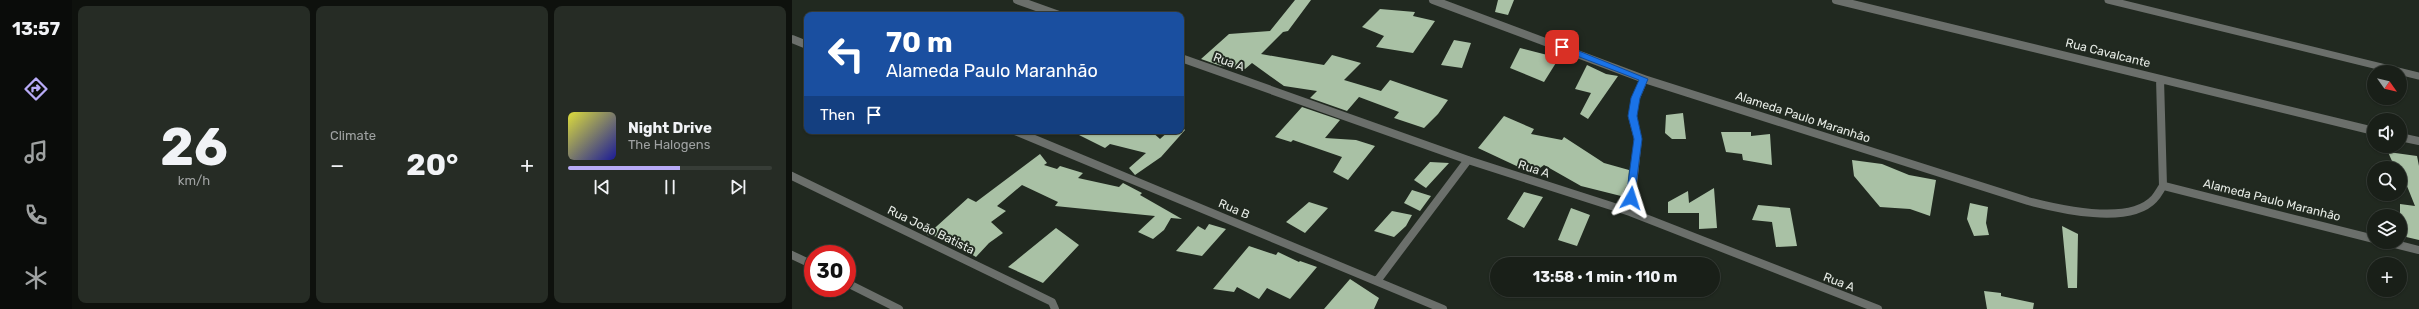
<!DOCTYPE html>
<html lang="en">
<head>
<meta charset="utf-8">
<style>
  :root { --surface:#191f18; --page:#262c25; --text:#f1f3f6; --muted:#9fa2a2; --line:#373d37; --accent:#b8abf7 }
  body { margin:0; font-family:Rubik,sans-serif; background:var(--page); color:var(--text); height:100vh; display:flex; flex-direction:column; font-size:15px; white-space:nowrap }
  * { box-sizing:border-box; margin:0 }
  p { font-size:13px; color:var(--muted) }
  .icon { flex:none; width:22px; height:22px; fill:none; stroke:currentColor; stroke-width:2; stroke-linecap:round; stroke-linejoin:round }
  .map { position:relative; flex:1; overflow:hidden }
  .details { display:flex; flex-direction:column; gap:6px; padding:6px; background:#0e110d; width:720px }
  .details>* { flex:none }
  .banner { position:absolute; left:12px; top:12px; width:380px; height:122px; border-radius:8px; box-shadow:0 1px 3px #0004,0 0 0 1px var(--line); background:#1a4fa0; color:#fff; overflow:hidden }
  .needle { width:26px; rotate:124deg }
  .buttons { position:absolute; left:1575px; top:65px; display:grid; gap:8px }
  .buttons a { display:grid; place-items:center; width:40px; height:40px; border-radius:50%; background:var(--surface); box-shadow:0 1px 3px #0004,0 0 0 1px var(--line); font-size:20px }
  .speed { position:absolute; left:12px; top:245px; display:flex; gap:8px; font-size:20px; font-weight:700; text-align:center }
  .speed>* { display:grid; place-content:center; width:52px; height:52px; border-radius:50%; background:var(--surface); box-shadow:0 1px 3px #0004,0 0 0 1px var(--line); line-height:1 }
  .speed .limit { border:6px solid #d22; background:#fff; color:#111 }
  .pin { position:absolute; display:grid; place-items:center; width:34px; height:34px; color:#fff; margin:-17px; border-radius:8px; box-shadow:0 2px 6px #0006 }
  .me { position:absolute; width:44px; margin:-22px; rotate:6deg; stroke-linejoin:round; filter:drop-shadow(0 0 3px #0008) }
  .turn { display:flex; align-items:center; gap:14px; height:84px; padding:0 16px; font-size:18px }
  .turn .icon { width:52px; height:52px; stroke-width:2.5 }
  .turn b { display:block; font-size:28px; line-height:34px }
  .then { display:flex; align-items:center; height:38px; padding:0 16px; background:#0003; gap:8px; font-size:15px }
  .big { font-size:30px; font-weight:700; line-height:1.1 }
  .details .card { flex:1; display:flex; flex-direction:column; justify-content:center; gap:6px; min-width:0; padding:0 14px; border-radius:8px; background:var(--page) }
  .details .dial { align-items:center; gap:0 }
  .dial b { font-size:52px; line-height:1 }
  .song { display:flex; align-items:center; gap:12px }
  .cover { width:48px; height:48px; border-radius:6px; background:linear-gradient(135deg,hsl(60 70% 55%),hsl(240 70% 35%)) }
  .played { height:4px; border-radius:2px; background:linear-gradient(90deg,var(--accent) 55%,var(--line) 55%) }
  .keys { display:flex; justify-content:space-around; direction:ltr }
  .heat { display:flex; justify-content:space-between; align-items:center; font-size:22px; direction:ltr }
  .details .tiles { flex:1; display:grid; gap:6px; grid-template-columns:repeat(3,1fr) }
  .trip { position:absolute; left:698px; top:257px; width:230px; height:40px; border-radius:20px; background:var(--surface); box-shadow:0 1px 3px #0004,0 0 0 1px var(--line); font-weight:700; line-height:40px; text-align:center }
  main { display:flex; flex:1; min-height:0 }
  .dock { display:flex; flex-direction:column; width:72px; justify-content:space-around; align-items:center; background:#0a0c0a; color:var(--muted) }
  .dock .icon { width:28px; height:28px }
  .dock .selected { color:var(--accent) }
  .dock b { font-size:18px; color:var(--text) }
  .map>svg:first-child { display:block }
  .building { fill:#a9c1a5 }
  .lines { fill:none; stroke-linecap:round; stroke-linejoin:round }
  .lane { stroke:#6b6f6b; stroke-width:7 }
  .street { stroke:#6b6f6b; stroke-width:8 }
  .route { fill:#1a73e8; stroke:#114b97 }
  .labels { text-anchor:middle; stroke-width:4; stroke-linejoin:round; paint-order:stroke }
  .street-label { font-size:12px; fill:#e7ece6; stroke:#212920 }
</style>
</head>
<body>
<main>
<nav class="dock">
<b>13:57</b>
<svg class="icon selected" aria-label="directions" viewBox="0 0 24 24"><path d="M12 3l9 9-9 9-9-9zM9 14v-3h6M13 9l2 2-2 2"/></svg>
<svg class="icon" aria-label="music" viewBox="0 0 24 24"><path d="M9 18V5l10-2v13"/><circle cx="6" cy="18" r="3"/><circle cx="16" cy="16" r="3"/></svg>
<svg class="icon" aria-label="phone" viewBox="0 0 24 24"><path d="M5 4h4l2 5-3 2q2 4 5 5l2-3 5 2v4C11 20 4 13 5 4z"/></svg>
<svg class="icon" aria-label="climate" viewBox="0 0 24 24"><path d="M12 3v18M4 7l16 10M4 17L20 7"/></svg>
</nav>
<section class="details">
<div class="tiles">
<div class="card dial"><b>26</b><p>km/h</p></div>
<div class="card"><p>Climate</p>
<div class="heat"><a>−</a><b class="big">20°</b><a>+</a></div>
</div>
<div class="card">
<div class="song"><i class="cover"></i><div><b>Night Drive</b><p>The Halogens</p></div></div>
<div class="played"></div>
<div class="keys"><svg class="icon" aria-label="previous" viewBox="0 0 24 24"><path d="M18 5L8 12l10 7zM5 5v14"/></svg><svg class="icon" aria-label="pause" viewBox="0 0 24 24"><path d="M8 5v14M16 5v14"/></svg><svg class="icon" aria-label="next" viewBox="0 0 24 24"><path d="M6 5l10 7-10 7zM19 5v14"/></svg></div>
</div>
</div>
</section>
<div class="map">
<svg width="1627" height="309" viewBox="0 0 1627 309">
  <rect width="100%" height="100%" fill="#212920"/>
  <path class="building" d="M 503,0 L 519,0 L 496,31 L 491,32 L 469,54 L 532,65 L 540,55 L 569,63 L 552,80 L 589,91 L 598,80 L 656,100 L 646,114 L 632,128 L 602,118 L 607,112 L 567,97 L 555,111 L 518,98 L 525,91 L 492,86 L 460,63 L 453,69 L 429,66 L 409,59 L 437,34 L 478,31 Z
    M 706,0 L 722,0 L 716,15 L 703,12 Z
    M 588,9 L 623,12 L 621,16 L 643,21 L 621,53 L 584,47 L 592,36 L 570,27 Z
    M 662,40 L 679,43 L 670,68 L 649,65 Z
    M 728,48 L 767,58 L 752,82 L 718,68 Z
    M 795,65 L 814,74 L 826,76 L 796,119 L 788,114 L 799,93 L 783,89 Z
    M 510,107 L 548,120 L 533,138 L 564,140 L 583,146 L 556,180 L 541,172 L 550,157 L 501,140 L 499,142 L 483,137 Z
    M 891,113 L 894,139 L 880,139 L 873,133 L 874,115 Z
    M 712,116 L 742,129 L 739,134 L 770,140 L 772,137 L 812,163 L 837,170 L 836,183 L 829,196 L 789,186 L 752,165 L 744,171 L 733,170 L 686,148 Z
    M 389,126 L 393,130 L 369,157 L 343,175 L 337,168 L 354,153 L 318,144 L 313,148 L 279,131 L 359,131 L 368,139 L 377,131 L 389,131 Z
    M 929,132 L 959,132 L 959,136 L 978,134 L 980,165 L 951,160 L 950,154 L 934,152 Z
    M 1596,152 L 1625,156 L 1627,166 L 1627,240 L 1610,236 L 1608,232 L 1608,204 L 1623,206 L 1611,176 L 1608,175 L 1608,168 L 1603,168 Z
    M 248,154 L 255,163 L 252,165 L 265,169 L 268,166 L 291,173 L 286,178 L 327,187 L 331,183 L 350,193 L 348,195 L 390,219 L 379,218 L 372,230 L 361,239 L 346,232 L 363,216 L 263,206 L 266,202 L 230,185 L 205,206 L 214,211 L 199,222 L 211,233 L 197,243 L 184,257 L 162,244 L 165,240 L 135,235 L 176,198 L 184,202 Z
    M 1060,160 L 1090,164 L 1117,175 L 1144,180 L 1138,216 L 1118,209 L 1088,207 L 1062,176 Z
    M 638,162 L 657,163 L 634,188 L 622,180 Z
    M 922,188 L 925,228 L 907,229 L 907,213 L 876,213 L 876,202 L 896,191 L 897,203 Z
    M 620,190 L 639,196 L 628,211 L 612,203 Z
    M 732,192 L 751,197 L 732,228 L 715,219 Z
    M 517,202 L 536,208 L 513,233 L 494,222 Z
    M 1178,203 L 1196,207 L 1194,223 L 1197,235 L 1182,236 L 1175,219 Z
    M 966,205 L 998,208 L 1005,246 L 984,247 L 980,222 L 960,220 Z
    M 779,208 L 798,215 L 785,246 L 766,240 Z
    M 600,211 L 620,215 L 614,226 L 602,237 L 582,231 Z
    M 417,224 L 434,229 L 410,256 L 384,251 L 406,226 L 413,230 Z
    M 1270,226 L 1286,234 L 1285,288 L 1276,288 Z
    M 264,228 L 287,245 L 251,283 L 216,267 Z
    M 457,246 L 484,255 L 486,252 L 507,262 L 508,261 L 525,267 L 498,299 L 475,288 L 467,299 L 445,287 L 442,292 L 421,289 Z
    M 558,279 L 587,298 L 582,309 L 532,309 Z
    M 1192,291 L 1209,293 L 1209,296 L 1242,303 L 1241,309 L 1195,309 Z"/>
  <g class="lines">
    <path class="lane" d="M 1316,0 L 1627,76"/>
    <path class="street" d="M 225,0 L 267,15
      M 641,0 L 852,79 L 1236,201 C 1267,209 1337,226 1362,199 C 1366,195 1368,190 1371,186 L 1368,79
      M 1044,0 L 1582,131
      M 0,39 L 15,45
      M 389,58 L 676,160 L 838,212 L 1086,309
      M 223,131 L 651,309
      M 1608,137 L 1627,141
      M 0,176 L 260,302 L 263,309
      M 1372,186 L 1582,239
      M 838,212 L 846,139 L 840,116 L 844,98 L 852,79
      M 1595,242 L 1627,250
      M 0,255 L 21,265
      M 585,281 L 676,160
      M 55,283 L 107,309"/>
  </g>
  <path class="route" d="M 767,45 L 772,45 L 856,79 L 848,98 L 845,116 L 850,139 L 842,201 L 839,202 L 834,198 L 842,139 L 836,116 L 839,98 L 847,80 L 767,49 Z"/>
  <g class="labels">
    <g class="street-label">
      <text transform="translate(1316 53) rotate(14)" y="4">Rua Cavalcante</text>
      <text transform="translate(437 62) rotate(20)" y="4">Rua A</text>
      <text transform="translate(1011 117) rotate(18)" y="4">Alameda Paulo Maranhão</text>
      <text transform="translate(742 169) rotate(18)" y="4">Rua A</text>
      <text transform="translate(1480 200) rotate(14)" y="4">Alameda Paulo Maranhão</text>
      <text transform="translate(442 209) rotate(23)" y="4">Rua B</text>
      <text transform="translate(139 230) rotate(26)" y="4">Rua João Batista</text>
      <text transform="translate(1047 282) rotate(21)" y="4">Rua A</text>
    </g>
  </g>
</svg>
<div class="buttons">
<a><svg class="needle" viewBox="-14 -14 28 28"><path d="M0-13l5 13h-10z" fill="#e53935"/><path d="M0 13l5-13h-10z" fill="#9fa2a2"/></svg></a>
<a><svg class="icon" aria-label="sound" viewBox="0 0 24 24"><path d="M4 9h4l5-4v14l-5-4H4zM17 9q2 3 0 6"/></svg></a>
<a><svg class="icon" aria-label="search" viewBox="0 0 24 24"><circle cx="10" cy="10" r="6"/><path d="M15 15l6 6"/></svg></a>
<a><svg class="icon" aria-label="layers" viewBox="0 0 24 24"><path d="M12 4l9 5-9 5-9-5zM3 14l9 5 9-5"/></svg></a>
<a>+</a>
</div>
<div class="speed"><div class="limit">30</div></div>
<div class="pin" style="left:770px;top:47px;background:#d93025"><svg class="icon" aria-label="arrive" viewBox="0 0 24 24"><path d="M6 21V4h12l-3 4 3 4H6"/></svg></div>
<svg class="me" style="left:839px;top:198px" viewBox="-20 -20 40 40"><path d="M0-17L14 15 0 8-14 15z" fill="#1a73e8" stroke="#fff" stroke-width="4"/></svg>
<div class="trip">13:58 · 1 min · 110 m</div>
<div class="banner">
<div class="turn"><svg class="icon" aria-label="left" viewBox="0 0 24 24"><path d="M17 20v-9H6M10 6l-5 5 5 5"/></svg><div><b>70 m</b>Alameda Paulo Maranhão</div></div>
<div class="then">Then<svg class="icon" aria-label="arrive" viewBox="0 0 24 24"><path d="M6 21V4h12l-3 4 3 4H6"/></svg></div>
</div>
</div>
</main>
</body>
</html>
